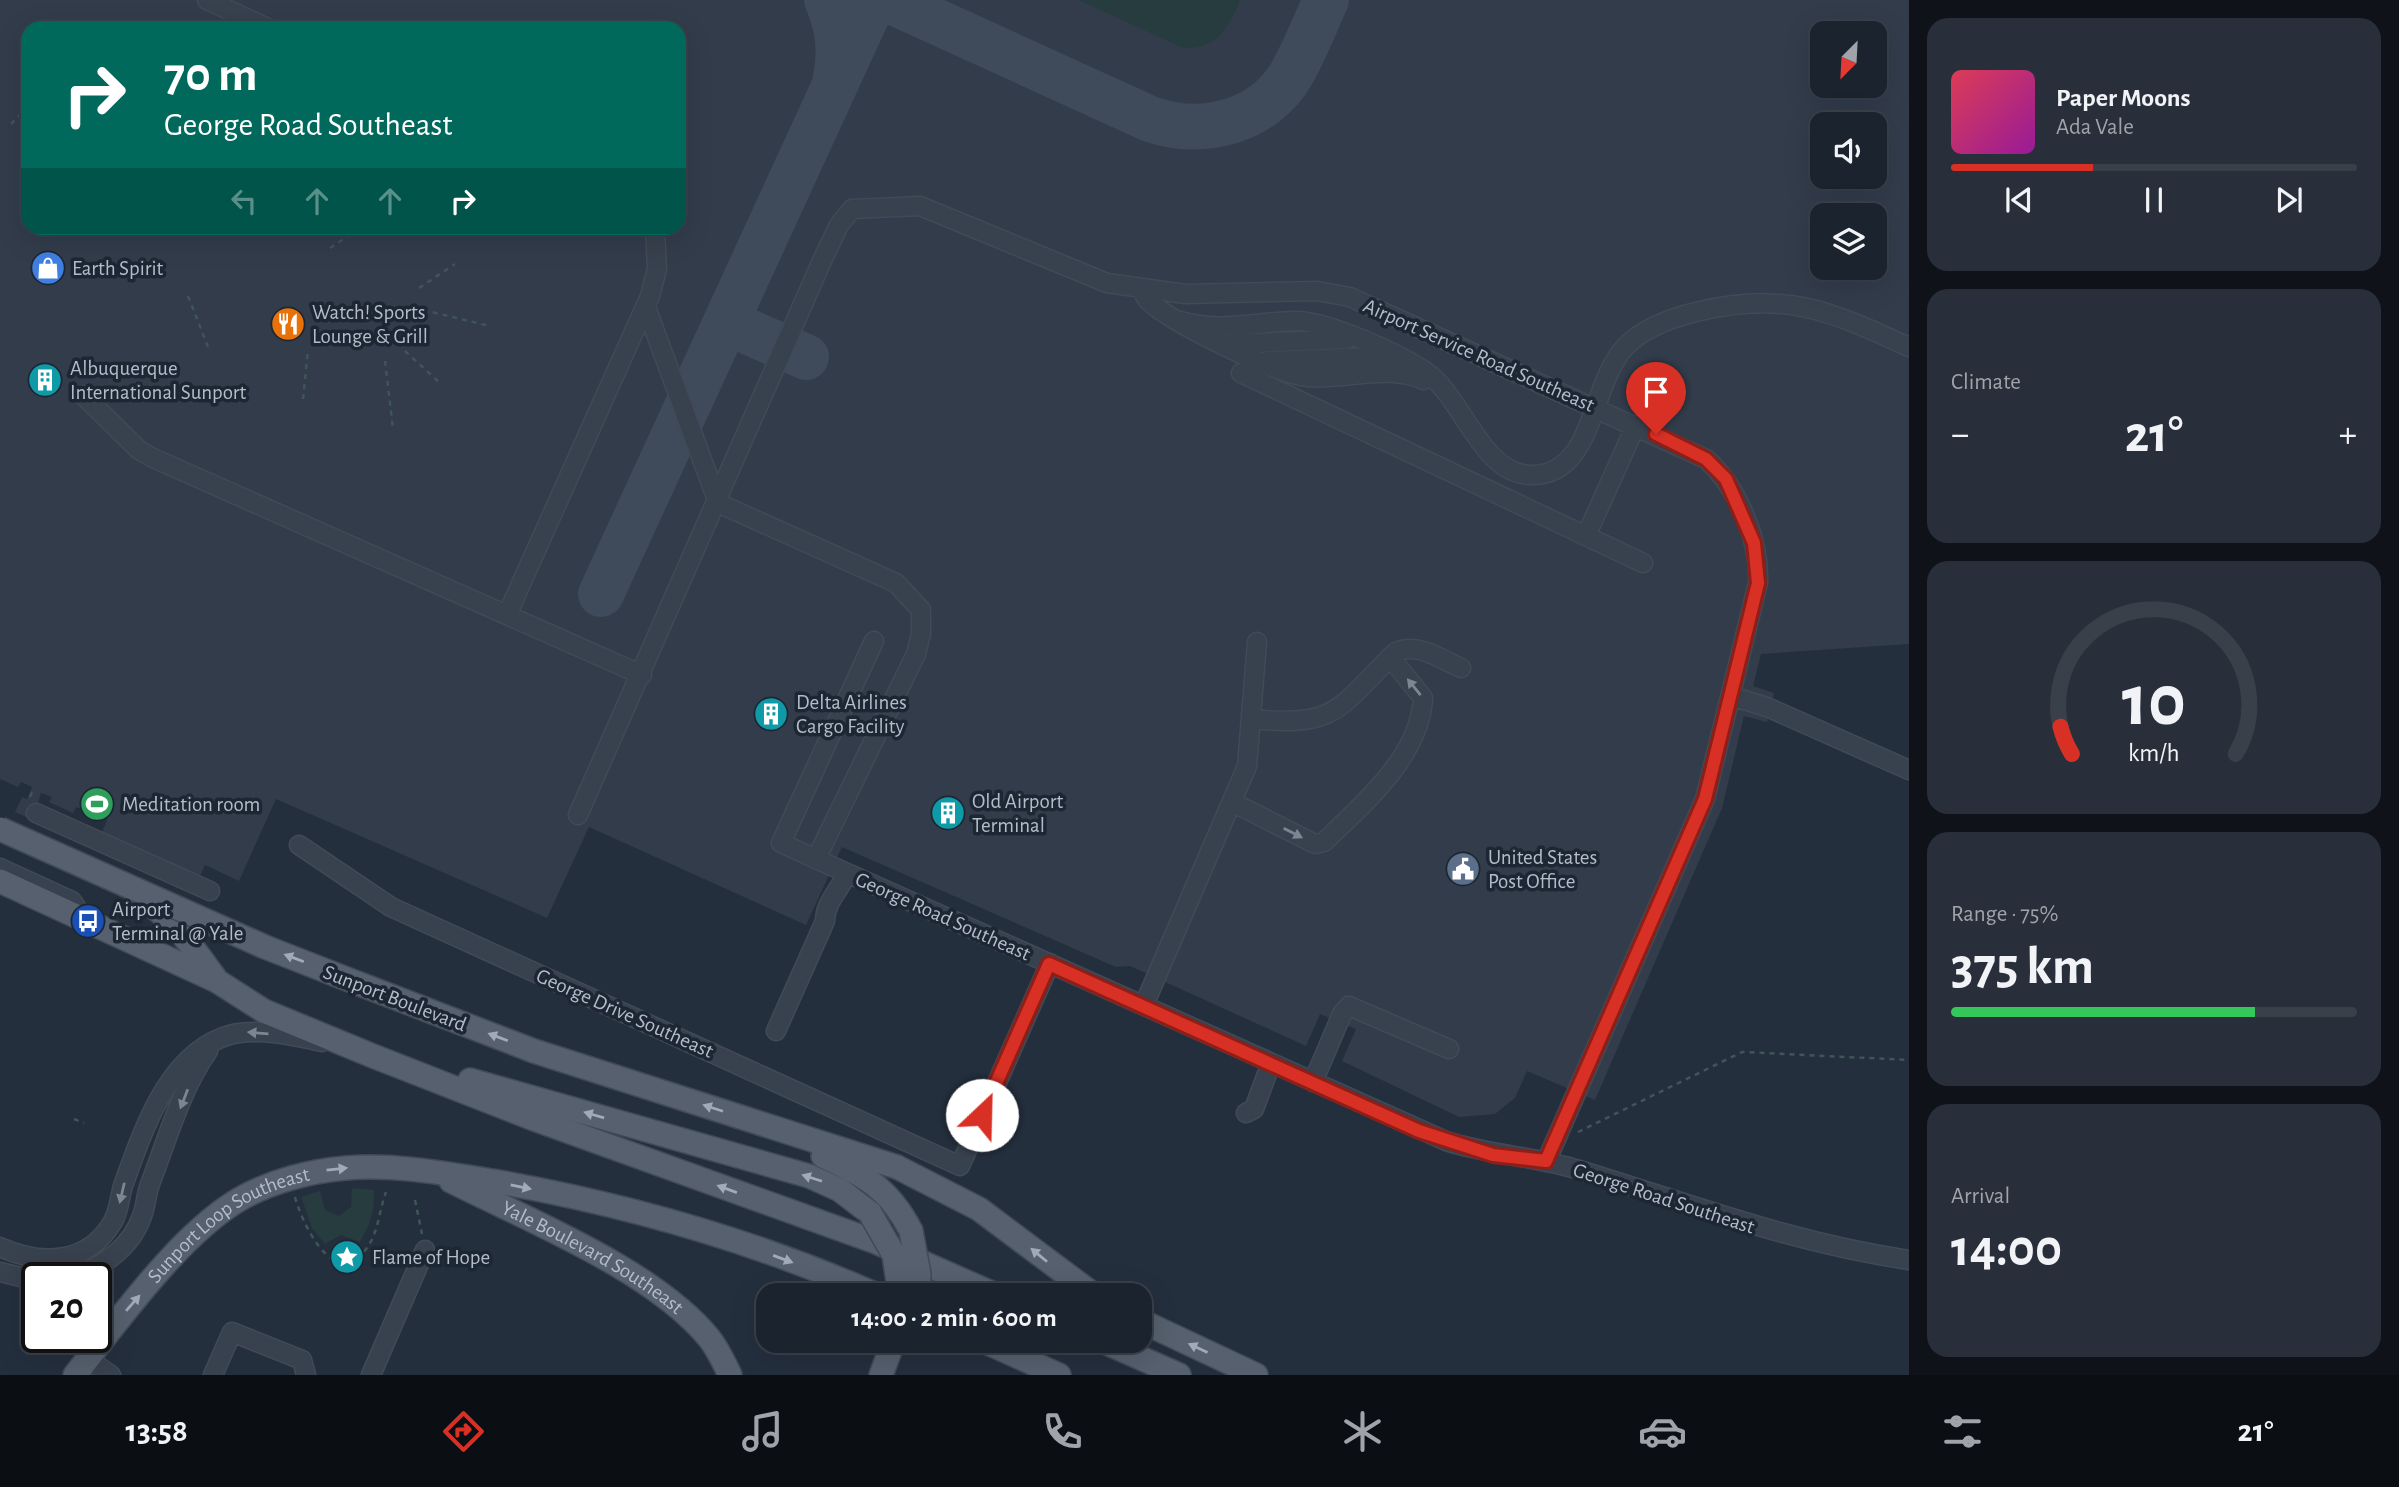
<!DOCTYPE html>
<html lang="en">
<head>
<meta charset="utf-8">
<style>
  :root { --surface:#1b232e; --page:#282f3a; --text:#f1f3f6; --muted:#a0a4aa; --line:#39404a; --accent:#d93025 }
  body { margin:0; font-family:"Alegreya Sans",sans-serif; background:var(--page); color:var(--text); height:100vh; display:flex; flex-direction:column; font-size:26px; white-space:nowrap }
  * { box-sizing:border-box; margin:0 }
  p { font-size:23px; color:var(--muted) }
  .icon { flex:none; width:38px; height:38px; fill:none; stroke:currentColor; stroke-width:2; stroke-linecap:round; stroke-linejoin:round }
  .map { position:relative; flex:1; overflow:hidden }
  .drawer { display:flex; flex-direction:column; gap:18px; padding:18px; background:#0f1319; width:490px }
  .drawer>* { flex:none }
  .hud { position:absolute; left:21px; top:21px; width:665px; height:214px; border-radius:21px; box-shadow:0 7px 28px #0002,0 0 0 2px var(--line); background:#00695c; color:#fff; overflow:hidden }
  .needle { width:46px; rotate:204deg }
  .tools { position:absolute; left:1810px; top:21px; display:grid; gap:14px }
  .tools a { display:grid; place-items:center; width:77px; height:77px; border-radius:14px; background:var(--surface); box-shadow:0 7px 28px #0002,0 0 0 2px var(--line); font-size:35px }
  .speed { position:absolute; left:21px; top:1262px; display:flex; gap:14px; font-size:35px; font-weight:700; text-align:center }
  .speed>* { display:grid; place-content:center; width:91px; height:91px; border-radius:50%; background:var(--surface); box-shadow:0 7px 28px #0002,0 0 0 2px var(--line); line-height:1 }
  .speed .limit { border:4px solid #111; border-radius:10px; background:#fff; color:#111 }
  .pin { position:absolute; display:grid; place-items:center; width:60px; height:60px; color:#fff; margin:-72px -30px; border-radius:50% 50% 50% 0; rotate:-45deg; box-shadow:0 0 7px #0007 }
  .pin .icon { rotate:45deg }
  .me { position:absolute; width:77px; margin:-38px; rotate:24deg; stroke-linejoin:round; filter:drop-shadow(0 0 5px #0008) }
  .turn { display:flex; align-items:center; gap:24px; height:147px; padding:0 28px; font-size:32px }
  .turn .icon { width:91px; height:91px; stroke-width:2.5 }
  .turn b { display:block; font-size:49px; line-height:60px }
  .lanes { display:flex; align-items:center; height:66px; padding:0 28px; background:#0003; justify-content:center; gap:35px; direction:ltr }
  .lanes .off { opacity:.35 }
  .big { font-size:52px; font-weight:700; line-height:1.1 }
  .drawer .widget { flex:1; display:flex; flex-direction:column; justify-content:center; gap:10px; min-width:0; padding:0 24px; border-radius:21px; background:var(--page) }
  .drawer .dial { align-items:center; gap:0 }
  .dial svg { height:182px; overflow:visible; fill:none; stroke:var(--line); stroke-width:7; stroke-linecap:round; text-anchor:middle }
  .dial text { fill:var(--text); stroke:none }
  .song { display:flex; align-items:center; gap:21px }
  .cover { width:84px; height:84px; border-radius:10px; background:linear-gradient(135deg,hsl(350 70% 55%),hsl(300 70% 35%)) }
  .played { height:7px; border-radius:4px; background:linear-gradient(90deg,var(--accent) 35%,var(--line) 35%) }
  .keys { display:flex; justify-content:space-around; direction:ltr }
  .heat { display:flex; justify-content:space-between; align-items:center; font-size:38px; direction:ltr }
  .charge { height:10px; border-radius:5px; background:linear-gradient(90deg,#34c759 75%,var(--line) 0) }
  .trip { position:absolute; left:756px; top:1283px; width:396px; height:70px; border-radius:21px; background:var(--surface); box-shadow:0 7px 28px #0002,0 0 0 2px var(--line); font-weight:700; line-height:70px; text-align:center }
  .menu { display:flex; height:112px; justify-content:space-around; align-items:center; background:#0b0e12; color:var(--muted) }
  .menu .icon { width:49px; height:49px }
  .menu .on { color:var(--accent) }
  .menu b { font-size:32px; color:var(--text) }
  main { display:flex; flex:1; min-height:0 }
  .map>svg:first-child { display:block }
  .airport { fill:#323c4b; fill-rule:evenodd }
  .green { fill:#263c3f }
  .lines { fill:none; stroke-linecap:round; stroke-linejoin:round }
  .taxiway { stroke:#3f4a5a; stroke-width:46 }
  .minor-casing { stroke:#414a57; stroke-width:21 }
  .major-casing { stroke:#414a57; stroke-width:26 }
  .path { stroke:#3f5557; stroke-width:2.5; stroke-dasharray:5 5; stroke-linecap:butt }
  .minor { stroke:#38414e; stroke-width:18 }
  .major { stroke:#56606e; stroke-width:23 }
  .major-bridge-casing { stroke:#414a57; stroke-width:26; stroke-linecap:butt }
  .major-bridge { stroke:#56606e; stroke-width:23 }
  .oneway { fill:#7c8592 }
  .oneway2 { fill:#a1aab7 }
  .route-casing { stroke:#8d1f18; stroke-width:18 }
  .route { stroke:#d93025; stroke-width:12 }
  .labels { text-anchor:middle; stroke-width:7; stroke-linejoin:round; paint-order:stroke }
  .poi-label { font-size:21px; fill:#b4bcc9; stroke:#1d2633; text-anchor:start }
  .street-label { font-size:21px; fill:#b4bcc9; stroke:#1d2633 }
</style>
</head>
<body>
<main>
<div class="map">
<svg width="1909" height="1375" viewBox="0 0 1909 1375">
  <rect width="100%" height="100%" fill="#242f3e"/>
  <path class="airport" d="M 0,0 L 1909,0 L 1909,644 L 1761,654 L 1753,686 L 1774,693 L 1767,722 L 1744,716 L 1722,808 L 1595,1100 L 1527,1071 L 1515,1098 L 1495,1114 L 1459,1117 L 1342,1061 L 1356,1029 L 1320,1014 L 1306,1046 L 1130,966 L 1116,967 L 842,847 L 806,925 L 589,827 L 547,918 L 276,799 L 239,881 L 205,865 L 200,876 L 102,832 L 108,818 L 76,807 L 73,813 L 49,802 L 52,797 L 41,793 L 33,820 L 15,812 L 22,797 L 27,799 L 32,787 L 21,782 L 18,787 L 0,779 ZM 28,28 L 679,28 L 679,228 L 28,228 ZM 1822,33 L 1874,33 L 1874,86 L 1822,86 ZM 1822,124 L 1874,124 L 1874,177 L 1822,177 ZM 1822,215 L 1874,215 L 1874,268 L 1822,268 Z"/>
  <path class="green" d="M 1079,0 L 1240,0 C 1229,28 1214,52 1181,47 Z
    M 352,1188 L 374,1190 C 375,1210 370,1225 360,1242 L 341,1235 L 325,1244 L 312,1228 L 301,1197 L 320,1191 L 325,1210 L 339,1216 L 351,1207 Z"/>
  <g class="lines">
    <path class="taxiway" d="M 827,0 C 838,25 842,49 836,76
      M 889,0 L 1150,119 C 1201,137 1263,123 1292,73 C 1305,50 1315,24 1326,0
      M 726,322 L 806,357
      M 601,594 L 874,0"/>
    <g class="minor-casing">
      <path id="minor" d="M 207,0 L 268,28
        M 1141,288 C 1143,292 1145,298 1149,301 C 1171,323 1278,375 1308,377 C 1348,380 1386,364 1424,380
        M 646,307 L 718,503 L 896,583 L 921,610 L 921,634 L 916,654 L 816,859 L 1446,1141 C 1489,1155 1533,1156 1576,1169 C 1688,1203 1792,1243 1909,1260
        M 1180,321 C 1224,333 1250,322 1295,321 C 1326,320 1400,354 1426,372 C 1464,398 1481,476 1533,475 C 1595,474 1590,383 1626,346 C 1645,327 1671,318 1696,312 C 1785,290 1830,311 1909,347
        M 1232,344 L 1347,339
        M 1268,361 L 1372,357 L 1391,359
        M 1241,373 L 1643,563
        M 83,395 L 139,450 L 153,458 L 642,675
        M 1586,536 L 1636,425
        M 507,615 L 650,296 L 657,269 L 655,228
        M 1731,696 L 1767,707 L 1909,770
        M 1252,719 C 1339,728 1338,707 1396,652 C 1418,642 1441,659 1461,668
        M 1232,802 L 1315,844 L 1324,842 C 1363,804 1420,757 1423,698 L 1390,657
        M 36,813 L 210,891
        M 578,815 L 821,263 L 839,225 L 852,209 L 920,206 L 1107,283 L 1185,294 L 1317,291 L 1350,297 L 1706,459 C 1738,487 1760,541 1758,583 L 1705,799 L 1546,1162
        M 299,845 L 391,907 L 960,1166 L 1050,963
        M 816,859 L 781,843 L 874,641
        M 0,868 L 72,901 L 84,919
        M 1144,1005 L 1247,766 L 1257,642
        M 776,1031 L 825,921 C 825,902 840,890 847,873
        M 1313,1082 L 1342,1014 L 1349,1006 L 1449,1049
        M 1246,1113 L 1254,1109 L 1271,1063
        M 0,1247 C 40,1265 87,1265 112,1223 C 120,1211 119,1196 124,1183 C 144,1128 169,1050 233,1034 C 260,1028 295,1036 322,1042
        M 0,1272 L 37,1281
        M 71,1278 C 102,1267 131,1248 142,1216 C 146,1206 146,1195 150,1184 C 167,1140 181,1089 208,1051
        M 88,1359 L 111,1375
        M 213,1375 L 232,1332 L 302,1360 L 306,1375
        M 371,1375 L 425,1250"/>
    </g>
    <g class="major-casing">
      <g id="major">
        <path d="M 0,881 L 217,981 L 264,1011 L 373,1056 L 534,1119 L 876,1242 L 996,1295"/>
        <path d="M 139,897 C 172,917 193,947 215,978"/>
        <path d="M 357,983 L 534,1051 L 897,1167 L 979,1209 L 1094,1295"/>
        <path d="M 470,1080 L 809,1176 L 840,1190 L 870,1213"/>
        <path d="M 823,1156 C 864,1175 889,1188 911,1231"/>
        <path id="s1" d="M 451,1181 C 530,1221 653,1270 709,1338 C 718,1349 724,1363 730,1375"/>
        <path d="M 1139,1320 L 1256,1375"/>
        <path d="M 981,1340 L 1059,1375"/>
        <path d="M 1100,1340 L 1179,1375"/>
        <path id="s2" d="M 75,1375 C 119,1320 180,1234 240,1199 C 271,1181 311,1171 346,1168 C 398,1164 448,1174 499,1182 C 628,1205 757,1242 877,1295"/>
        <path d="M 881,1375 L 894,1340"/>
      </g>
    </g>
    <path class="path" d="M 11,124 L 28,107
      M 330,248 L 360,228
      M 419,288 L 455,264
      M 188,296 L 208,347
      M 423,310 L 490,326
      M 405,351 L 441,384
      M 385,361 L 393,429
      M 303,399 L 308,350
      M 30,797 L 34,788
      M 74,1119 L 84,1123
      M 1578,1132 L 1742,1052 L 1909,1060
      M 295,1197 C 301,1220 331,1287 362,1254 C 379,1236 378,1213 386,1192
      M 415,1200 L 422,1234"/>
    <use href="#minor" class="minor"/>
    <use href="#major" class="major"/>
    <g class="major-bridge-casing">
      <path id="major-bridge" d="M 0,829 L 265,947 L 357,983
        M 870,1213 L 894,1255 L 900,1295
        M 911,1231 L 919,1274 L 918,1295"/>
    </g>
    <use href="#major-bridge" class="major-bridge"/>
  </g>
  <defs><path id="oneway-solid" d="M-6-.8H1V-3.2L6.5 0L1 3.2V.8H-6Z" transform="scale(1.75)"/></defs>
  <g class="oneway">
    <use href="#oneway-solid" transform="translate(1414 687) rotate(-129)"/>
    <use href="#oneway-solid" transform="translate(1293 833) rotate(27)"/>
    <use href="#oneway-solid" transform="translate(258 1033) rotate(-175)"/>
    <use href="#oneway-solid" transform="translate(184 1099) rotate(111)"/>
    <use href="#oneway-solid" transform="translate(122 1193) rotate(103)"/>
  </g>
  <g class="oneway2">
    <use href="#oneway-solid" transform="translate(294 958) rotate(-159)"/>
    <use href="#oneway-solid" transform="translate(498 1037) rotate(-159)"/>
    <use href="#oneway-solid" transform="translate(713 1108) rotate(-162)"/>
    <use href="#oneway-solid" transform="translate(594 1115) rotate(-164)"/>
    <use href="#oneway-solid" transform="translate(337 1169) rotate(-6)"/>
    <use href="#oneway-solid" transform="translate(812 1178) rotate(-162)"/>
    <use href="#oneway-solid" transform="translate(521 1187) rotate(11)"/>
    <use href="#oneway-solid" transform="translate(727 1189) rotate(-160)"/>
    <use href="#oneway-solid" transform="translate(1039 1255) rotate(-140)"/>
    <use href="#oneway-solid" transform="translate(783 1259) rotate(20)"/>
    <use href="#oneway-solid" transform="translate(133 1303) rotate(-49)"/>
    <use href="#oneway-solid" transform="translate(1198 1348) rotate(-155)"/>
  </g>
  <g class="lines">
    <g class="route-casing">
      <path id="route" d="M 982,1115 L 1049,964 L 1419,1131 L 1493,1155 L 1546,1161 L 1705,799 L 1758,583 L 1754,543 L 1726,479 L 1706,459 L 1656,434"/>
    </g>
    <use href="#route" class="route"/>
  </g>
  <defs>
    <g id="shop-disc" transform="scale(1.75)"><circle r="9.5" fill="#3f7fe0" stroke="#1d2633"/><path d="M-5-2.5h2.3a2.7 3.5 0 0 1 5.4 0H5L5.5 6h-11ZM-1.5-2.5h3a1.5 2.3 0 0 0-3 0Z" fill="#fff"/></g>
    <g id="restaurant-disc" transform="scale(1.75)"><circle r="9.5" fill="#e8710a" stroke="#1d2633"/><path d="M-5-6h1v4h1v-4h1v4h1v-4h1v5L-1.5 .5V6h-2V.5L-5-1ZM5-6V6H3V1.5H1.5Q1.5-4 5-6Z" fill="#fff"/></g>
    <g id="building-disc" transform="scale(1.75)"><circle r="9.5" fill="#0f9aa8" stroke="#1d2633"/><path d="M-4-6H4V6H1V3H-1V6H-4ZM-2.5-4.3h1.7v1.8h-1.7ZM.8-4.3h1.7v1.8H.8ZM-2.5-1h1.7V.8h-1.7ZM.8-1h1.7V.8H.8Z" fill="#fff"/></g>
    <g id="stadium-disc" transform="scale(1.75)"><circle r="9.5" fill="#2e9e5b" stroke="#1d2633"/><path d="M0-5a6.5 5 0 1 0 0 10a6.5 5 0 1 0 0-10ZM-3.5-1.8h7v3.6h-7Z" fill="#fff"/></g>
    <g id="civic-disc" transform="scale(1.75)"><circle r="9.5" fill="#5c6f8a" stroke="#1d2633"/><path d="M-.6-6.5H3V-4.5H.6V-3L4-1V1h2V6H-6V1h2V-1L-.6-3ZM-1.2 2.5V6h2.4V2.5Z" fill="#fff"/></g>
    <g id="bus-disc" transform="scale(1.75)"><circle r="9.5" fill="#1a4fb4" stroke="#1d2633"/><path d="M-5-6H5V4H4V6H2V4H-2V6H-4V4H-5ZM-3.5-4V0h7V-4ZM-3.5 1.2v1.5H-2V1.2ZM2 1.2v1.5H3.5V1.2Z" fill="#fff"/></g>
    <g id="sight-disc" transform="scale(1.75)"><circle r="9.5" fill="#0f9aa8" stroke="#1d2633"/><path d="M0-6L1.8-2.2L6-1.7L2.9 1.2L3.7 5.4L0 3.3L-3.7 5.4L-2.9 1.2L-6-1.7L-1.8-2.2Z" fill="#fff"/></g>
  </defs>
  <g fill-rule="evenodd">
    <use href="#shop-disc" x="48" y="268"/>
    <use href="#restaurant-disc" x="288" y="324"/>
    <use href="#building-disc" x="45" y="380"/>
    <use href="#building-disc" x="771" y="714"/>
    <use href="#stadium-disc" x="97" y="804"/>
    <use href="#building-disc" x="948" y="813"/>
    <use href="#civic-disc" x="1463" y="869"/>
    <use href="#bus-disc" x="88" y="921"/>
    <use href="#sight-disc" x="347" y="1257"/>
  </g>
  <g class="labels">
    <g class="poi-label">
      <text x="72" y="275">Earth Spirit</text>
      <text x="312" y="319">Watch! Sports<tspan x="312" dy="24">Lounge &amp; Grill</tspan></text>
      <text x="70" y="375">Albuquerque<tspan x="70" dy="24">International Sunport</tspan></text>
      <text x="796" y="709">Delta Airlines<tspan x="796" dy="24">Cargo Facility</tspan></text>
      <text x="972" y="808">Old Airport<tspan x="972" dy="24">Terminal</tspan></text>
      <text x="122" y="811">Meditation room</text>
      <text x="1488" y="864">United States<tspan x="1488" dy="24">Post Office</tspan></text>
      <text x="112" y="916">Airport<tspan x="112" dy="24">Terminal @ Yale</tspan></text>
      <text x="372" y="1264">Flame of Hope</text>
    </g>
    <g class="street-label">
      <text transform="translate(1479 355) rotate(24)" y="7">Airport Service Road Southeast</text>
      <text transform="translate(943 916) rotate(24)" y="7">George Road Southeast</text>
      <text transform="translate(395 998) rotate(21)" y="7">Sunport Boulevard</text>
      <text transform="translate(625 1013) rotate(24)" y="7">George Drive Southeast</text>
      <text transform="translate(1664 1198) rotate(18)" y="7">George Road Southeast</text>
      <text dy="7" stroke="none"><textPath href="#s2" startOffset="219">Sunport Loop Southeast</textPath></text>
      <text dy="7" stroke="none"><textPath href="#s1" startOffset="161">Yale Boulevard Southeast</textPath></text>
    </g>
  </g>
</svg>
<div class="tools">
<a><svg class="needle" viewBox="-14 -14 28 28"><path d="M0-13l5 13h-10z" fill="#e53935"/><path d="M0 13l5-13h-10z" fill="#a0a4aa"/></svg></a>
<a><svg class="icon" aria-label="sound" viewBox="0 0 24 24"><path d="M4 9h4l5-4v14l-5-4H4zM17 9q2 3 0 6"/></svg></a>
<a><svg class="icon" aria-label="layers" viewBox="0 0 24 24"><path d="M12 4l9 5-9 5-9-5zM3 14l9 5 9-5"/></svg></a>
</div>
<div class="speed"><div class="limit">20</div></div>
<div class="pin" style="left:1656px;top:434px;background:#d93025"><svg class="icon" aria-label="arrive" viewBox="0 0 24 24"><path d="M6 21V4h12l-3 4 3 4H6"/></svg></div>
<svg class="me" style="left:982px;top:1115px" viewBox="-20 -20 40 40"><circle r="19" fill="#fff"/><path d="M0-13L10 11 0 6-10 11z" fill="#d93025"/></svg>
<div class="trip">14:00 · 2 min · 600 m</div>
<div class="hud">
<div class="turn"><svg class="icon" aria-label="right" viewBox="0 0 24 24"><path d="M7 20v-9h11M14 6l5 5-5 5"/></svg><div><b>70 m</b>George Road Southeast</div></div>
<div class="lanes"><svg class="icon off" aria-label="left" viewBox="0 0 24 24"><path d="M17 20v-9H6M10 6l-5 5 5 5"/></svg><svg class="icon off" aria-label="ahead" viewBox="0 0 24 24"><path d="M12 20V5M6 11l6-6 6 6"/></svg><svg class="icon off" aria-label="ahead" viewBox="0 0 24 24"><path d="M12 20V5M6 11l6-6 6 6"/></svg><svg class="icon" aria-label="right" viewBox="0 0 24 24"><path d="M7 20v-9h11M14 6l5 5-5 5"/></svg></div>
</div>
</div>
<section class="drawer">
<div class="widget">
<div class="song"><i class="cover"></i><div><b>Paper Moons</b><p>Ada Vale</p></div></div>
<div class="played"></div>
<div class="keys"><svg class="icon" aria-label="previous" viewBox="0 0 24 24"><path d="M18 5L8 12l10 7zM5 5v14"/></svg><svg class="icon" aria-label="pause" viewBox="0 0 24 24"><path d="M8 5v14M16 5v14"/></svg><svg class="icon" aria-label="next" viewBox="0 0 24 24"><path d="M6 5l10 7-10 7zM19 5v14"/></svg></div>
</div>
<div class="widget"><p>Climate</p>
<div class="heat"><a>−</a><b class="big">21°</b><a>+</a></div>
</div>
<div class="widget dial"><svg viewBox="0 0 100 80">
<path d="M14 69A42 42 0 1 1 86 69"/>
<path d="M14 69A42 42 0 0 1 9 57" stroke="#d93025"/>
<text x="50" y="56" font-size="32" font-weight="700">10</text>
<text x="50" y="72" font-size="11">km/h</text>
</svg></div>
<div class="widget"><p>Range · 75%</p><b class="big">375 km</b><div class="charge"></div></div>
<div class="widget"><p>Arrival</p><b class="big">14:00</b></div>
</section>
</main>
<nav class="menu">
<b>13:58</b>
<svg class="icon on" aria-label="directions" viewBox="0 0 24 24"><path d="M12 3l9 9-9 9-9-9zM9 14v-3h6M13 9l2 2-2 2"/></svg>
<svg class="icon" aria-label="music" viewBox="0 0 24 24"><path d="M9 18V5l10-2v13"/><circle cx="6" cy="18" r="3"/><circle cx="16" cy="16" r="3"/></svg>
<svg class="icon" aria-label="phone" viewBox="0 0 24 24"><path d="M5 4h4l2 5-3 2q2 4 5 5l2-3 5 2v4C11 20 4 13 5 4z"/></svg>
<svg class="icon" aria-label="climate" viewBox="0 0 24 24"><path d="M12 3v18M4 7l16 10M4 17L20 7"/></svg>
<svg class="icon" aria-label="car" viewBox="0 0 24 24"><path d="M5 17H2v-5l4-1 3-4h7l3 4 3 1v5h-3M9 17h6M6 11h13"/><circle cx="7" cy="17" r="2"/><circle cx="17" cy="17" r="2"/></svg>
<svg class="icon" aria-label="filters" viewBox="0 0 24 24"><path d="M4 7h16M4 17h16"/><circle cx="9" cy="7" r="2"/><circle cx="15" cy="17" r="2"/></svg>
<b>21°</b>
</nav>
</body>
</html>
